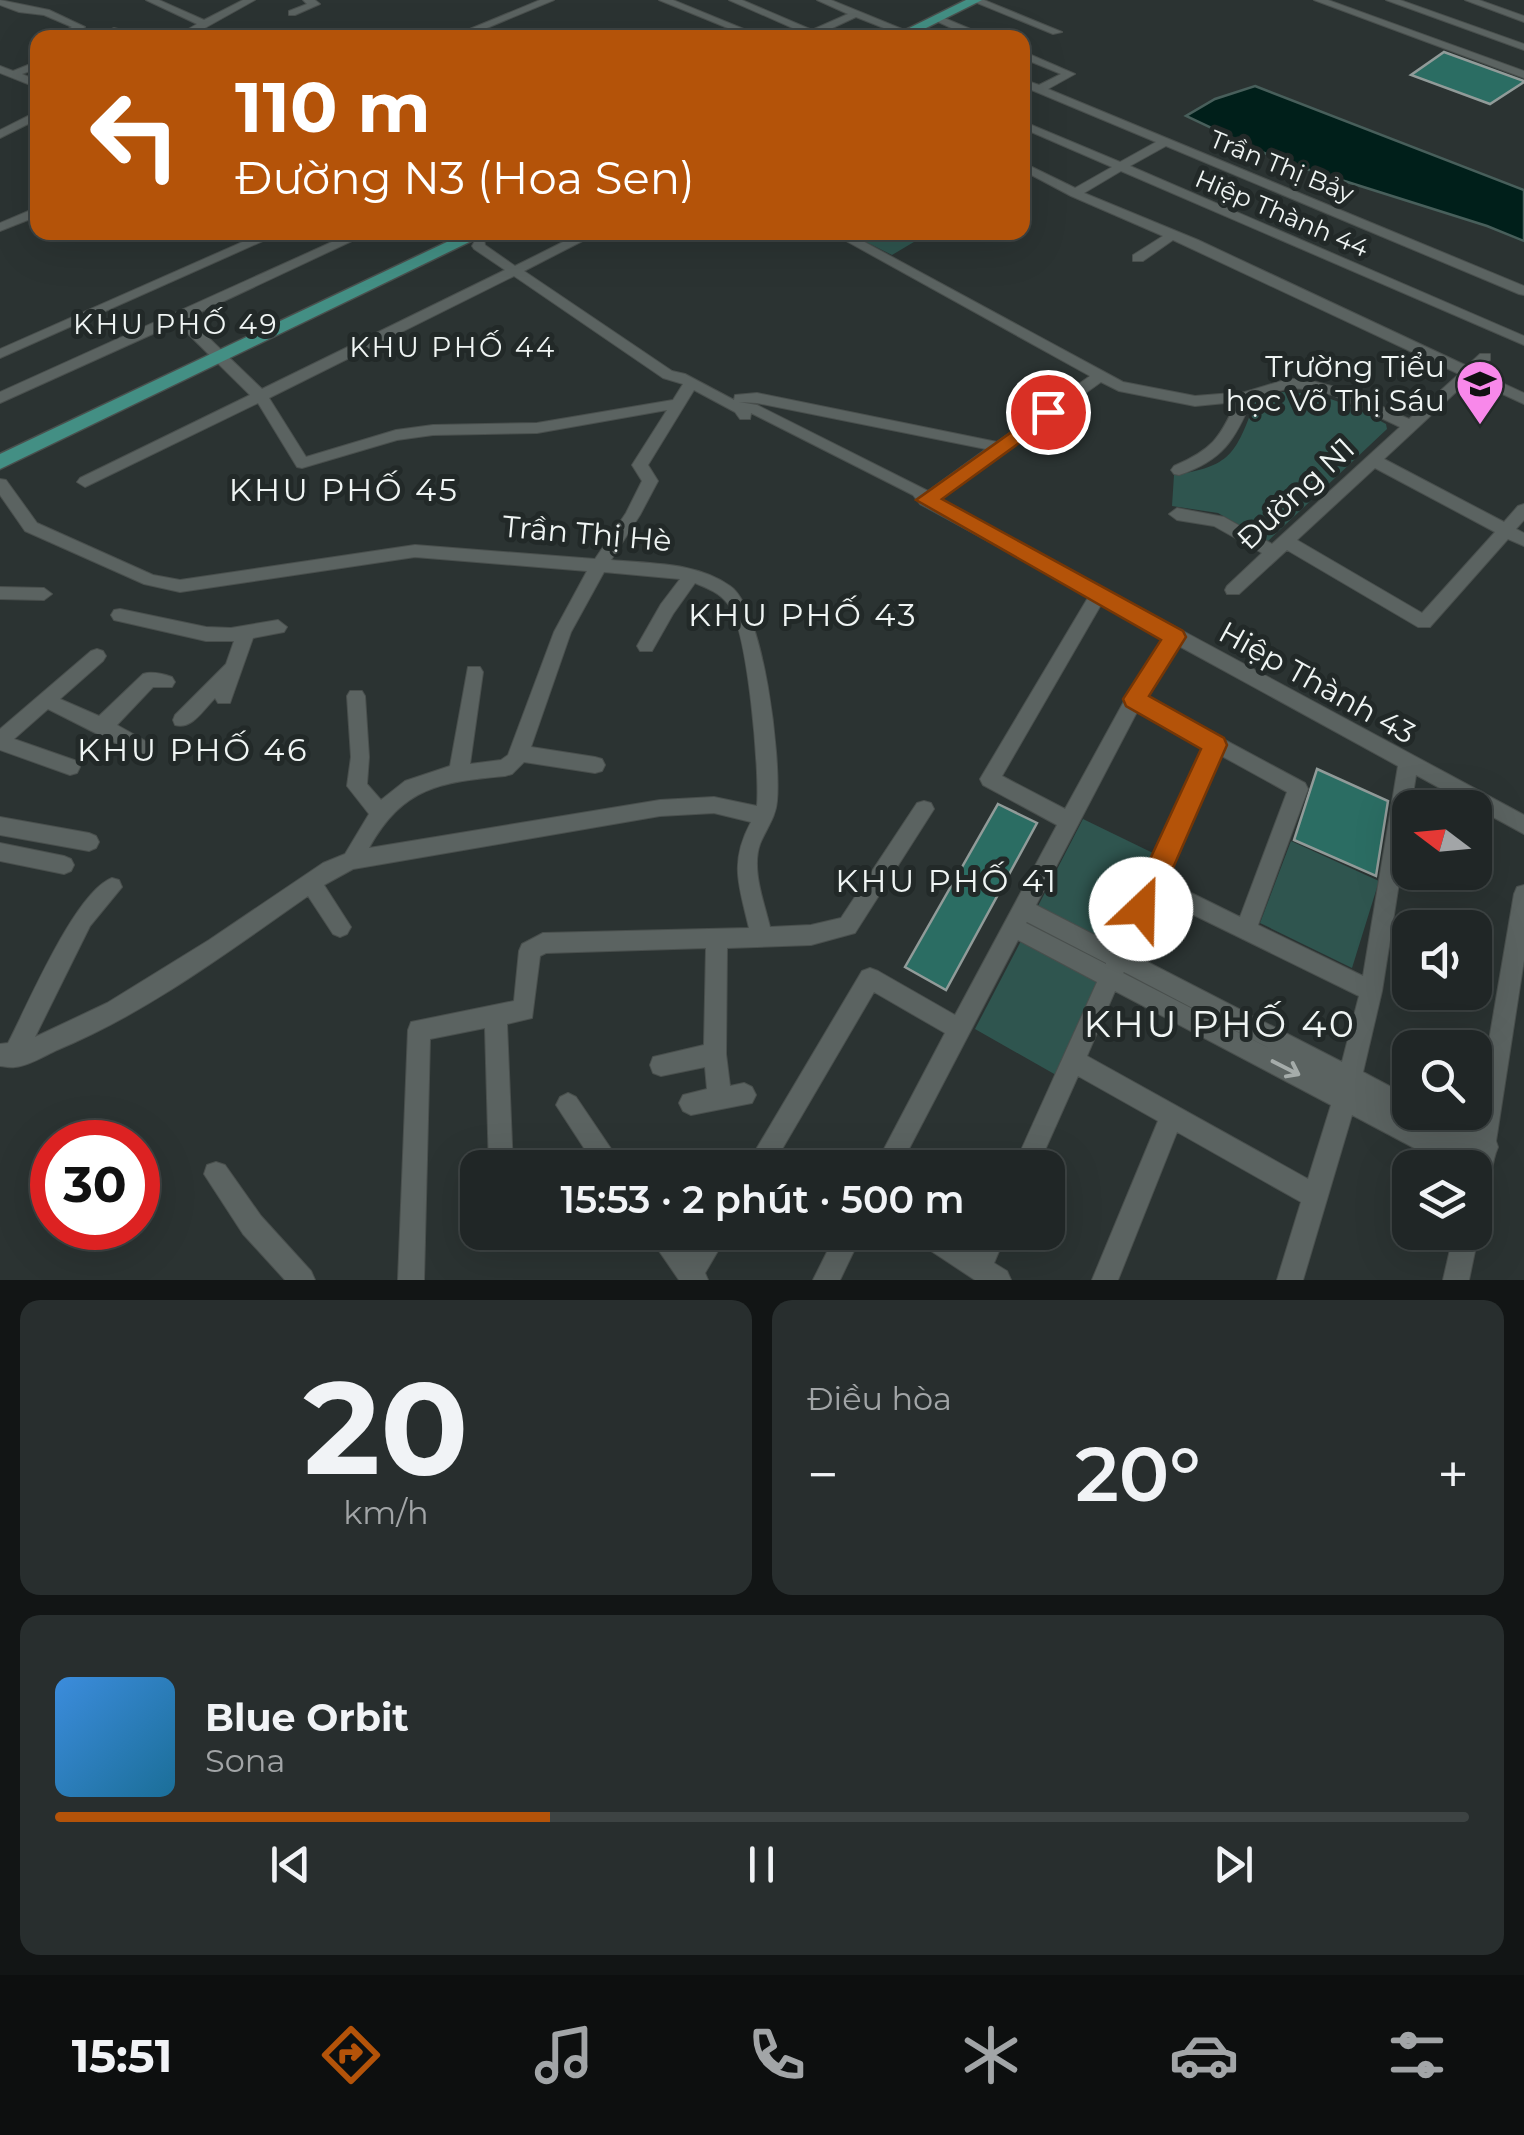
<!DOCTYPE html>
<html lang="vi">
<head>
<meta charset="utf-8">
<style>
  :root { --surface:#202626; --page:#282e2e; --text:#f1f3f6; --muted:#a2a5a7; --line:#3d4343; --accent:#b45309 }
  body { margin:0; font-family:Montserrat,sans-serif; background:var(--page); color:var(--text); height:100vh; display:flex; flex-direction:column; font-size:38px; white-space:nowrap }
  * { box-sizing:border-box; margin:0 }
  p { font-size:32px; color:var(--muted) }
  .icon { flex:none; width:55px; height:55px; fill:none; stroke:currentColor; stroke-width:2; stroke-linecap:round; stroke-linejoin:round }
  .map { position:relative; height:1280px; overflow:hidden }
  .details { display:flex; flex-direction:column; gap:20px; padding:20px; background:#121515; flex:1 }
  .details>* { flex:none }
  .guide { position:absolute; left:30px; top:30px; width:1000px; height:210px; border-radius:20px; box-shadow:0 10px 40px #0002,0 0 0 2px var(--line); background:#b45309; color:#fff; overflow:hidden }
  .needle { width:65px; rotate:286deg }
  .controls { position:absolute; left:1392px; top:790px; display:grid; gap:20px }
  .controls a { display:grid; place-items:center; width:100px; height:100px; border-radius:20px; background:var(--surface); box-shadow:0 10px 40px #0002,0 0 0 2px var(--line); font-size:50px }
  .speed { position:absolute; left:30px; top:1120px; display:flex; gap:20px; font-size:50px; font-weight:700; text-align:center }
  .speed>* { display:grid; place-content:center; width:130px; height:130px; border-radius:50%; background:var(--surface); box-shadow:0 10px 40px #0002,0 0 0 2px var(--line); line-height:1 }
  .speed .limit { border:15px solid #d22; background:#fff; color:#111 }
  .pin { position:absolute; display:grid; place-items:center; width:85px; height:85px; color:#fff; margin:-42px; border:5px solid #fff; border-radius:50%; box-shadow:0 2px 10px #0007 }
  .me { position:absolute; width:110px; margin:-55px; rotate:24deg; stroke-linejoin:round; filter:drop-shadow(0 0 8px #0008) }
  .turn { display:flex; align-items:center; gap:35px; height:210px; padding:0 40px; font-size:45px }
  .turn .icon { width:130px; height:130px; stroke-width:2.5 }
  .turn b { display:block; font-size:70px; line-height:85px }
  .big { font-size:75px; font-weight:600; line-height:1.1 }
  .details .tile { flex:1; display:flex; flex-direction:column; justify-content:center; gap:15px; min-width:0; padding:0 35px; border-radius:20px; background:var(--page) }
  .details .dial { align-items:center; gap:0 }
  .dial b { font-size:130px; line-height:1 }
  .song { display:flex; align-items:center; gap:30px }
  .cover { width:120px; height:120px; border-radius:15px; background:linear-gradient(135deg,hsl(210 70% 55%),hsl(200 70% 35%)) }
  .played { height:10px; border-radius:5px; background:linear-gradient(90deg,var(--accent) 35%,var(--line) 35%) }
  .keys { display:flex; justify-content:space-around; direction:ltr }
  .heat { display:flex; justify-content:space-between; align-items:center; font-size:55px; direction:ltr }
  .details .tiles { flex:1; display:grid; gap:20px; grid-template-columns:1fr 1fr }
  .tile:last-child { grid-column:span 2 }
  .trip { position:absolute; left:460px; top:1150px; width:605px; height:100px; border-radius:20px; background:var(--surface); box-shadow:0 10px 40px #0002,0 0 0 2px var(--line); font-weight:600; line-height:100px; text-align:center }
  .menu { display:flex; height:160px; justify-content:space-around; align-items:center; background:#0d0f0f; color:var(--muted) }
  .menu .icon { width:70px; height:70px }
  .menu .selected { color:var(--accent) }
  .menu b { font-size:45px; color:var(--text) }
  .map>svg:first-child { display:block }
  .green { fill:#2f554f }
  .water { fill:#001f1a; stroke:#485f5b; stroke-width:2.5 }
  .building { fill:#2b6d63; stroke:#919b99; stroke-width:2.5 }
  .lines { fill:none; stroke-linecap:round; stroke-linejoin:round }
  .minor-casing { stroke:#494f4d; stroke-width:2 }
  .major-casing { stroke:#494f4d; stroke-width:3 }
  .minor { fill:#5b6361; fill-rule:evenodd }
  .major { fill:#438f84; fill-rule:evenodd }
  .oneway { stroke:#a5acaa }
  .route { fill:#b45309; stroke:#753606; stroke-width:2.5 }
  .labels { text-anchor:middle; stroke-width:10; stroke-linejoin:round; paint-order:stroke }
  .far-street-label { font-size:25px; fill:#eff4f3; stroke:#222928 }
  .far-neighbourhood-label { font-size:28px; letter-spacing:2.5px; fill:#eff4f3; stroke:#222928 }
  .poi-label { font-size:30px; fill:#eff4f3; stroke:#222928; text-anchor:end }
  .street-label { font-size:30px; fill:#eff4f3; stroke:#222928 }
  .neighbourhood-label { font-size:32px; letter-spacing:2.5px; fill:#eff4f3; stroke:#222928 }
  .near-neighbourhood-label { font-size:38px; letter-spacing:2.5px; fill:#eff4f3; stroke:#222928 }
</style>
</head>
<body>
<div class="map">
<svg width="1524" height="1280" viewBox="0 0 1524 1280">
  <rect width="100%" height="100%" fill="#2b3332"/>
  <path class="green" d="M 848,233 L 929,233 L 892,255 Z
    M 1280,392 C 1322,392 1349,404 1386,424 L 1387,429 L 1268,541 L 1218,513 L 1172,506 L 1174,475 C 1231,466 1235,455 1255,402 Z
    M 1083,819 L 1155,854 L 1113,947 L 1037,908 Z
    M 1291,841 L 1379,881 L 1352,968 L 1260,923 Z
    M 1022,939 L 1099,980 L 1056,1075 L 975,1029 Z"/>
  <path class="water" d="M 1255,86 L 1524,190 L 1524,241 L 1487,226 L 1281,161 L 1186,116 L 1215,99 Z"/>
  <path class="building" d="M 1444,52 L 1524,81 L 1524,82 L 1490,104 L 1411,75 Z
    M 1317,769 L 1388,801 L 1376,876 L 1294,840 Z
    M 998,804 L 1037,823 L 946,990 L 905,967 Z"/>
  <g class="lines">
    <g class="minor-casing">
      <path id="minor" d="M 0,0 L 49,10 L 85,27 L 66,38 L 52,38 L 72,27 L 44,15 L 19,12 L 0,5 Z
        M 146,0 L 159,0 L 204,20 L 243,0 L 255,0 L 187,38 L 173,38 L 197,24 Z
        M 303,0 L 315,0 L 320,4 L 295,15 L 289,15 L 289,11 L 307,4 Z
        M 540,0 L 554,0 L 463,38 L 448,38 Z
        M 659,0 L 673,0 L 751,32 L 748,38 L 738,38 L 740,33 Z
        M 729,0 L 742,0 L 812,30 L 848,14 L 817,0 L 831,0 L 924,38 L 909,38 L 856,17 L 811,38 L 799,38 L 804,33 Z
        M 970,0 L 984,0 L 1062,32 L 1053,34 Z
        M 1314,0 L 1328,0 L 1524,71 L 1524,78 Z
        M 1386,0 L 1400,0 L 1524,44 L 1524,50 Z
        M 1465,0 L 1479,0 L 1524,16 L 1524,22 Z
        M 937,15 L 987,36 L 988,38 L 973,38 L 934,20 L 932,18 Z
        M 114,28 L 118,29 L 118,33 L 107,38 L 92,38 Z
        M 1022,51 L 1075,74 L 1048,89 L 1524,286 L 1524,295 L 1519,294 L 1166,146 L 1130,166 L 1524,336 L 1524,345 L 1121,171 L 1084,193 L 1198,240 L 1467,366 L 1480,354 L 1490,354 L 1490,360 L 1478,372 L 1524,393 L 1524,404 L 1470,379 L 1384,459 L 1504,522 L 1518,506 L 1524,504 L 1524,520 L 1516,529 L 1524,533 L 1524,546 L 1508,539 L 1430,627 L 1418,627 L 1287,550 L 1239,594 L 1227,594 L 1225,590 L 1227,586 L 1262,553 L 1214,526 L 1177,520 L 1169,514 L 1177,508 L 1224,517 L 1272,544 L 1400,427 L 1333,395 L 1304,389 L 1289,388 L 1252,399 C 1235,440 1223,460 1179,475 L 1174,474 L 1171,470 L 1174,466 C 1211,450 1220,439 1236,402 L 1195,406 L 1119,391 L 1101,382 L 938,499 L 1524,815 L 1524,834 L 1416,775 L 1382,991 L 1363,1072 L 1410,1097 L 1410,1112 L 1443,1112 L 1474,1128 L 1514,894 L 1517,887 L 1524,885 L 1524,960 L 1496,1141 L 1498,1147 C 1490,1165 1492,1184 1484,1204 L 1475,1207 L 1475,1168 L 1452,1168 L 1352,1115 L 1303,1280 L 1277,1280 L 1301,1202 L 1177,1132 L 1118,1280 L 1092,1280 L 1158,1121 L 1078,1076 L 1037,1168 L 1013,1168 L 1097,982 L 1018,940 L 899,1168 L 874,1168 L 945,1033 L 874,992 L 771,1168 L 745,1168 L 862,971 L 870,968 L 878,971 L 955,1015 L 1057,825 L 983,785 L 980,779 L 1089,596 L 920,504 L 913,495 L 751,413 L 750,419 L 740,419 L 735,412 L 694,390 L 648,465 L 658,481 L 640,515 L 611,560 C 651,564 696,562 730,586 C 764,609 781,759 777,801 C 776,817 766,829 760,844 C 751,869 764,902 770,927 L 811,925 L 841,918 L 917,803 L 924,801 L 931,803 L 934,809 L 855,933 L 811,945 L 727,948 L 726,1054 L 730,1086 L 744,1083 L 752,1087 L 756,1095 L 752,1103 L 691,1115 L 683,1111 L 679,1103 L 683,1095 L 707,1089 L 705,1067 L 661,1076 L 653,1073 L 650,1065 L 653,1057 L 704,1045 L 706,948 L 546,953 L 540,956 L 532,1018 L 507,1024 L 513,1168 L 489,1168 L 485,1028 L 430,1039 L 424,1280 L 398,1280 L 408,1030 L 411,1022 L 514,1001 L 519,951 L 522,944 L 543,933 L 749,928 C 739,885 729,863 751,822 L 714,813 L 660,816 L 353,869 L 324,885 L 351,927 L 347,934 L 340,937 L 333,934 L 308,896 C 229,951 147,1013 57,1050 C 44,1056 28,1066 15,1067 C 10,1068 5,1066 0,1066 L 0,1044 L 8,1043 C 28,1005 75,892 112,878 L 119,880 L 122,887 L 90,926 L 35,1037 L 107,1003 L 209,940 L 323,863 L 345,854 L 369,814 L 347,786 L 351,757 L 347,696 L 350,691 L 362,691 L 365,696 L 369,757 L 367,784 L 381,800 L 405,781 L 450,766 L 468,667 L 480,667 L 483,672 L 470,764 L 501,760 L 508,755 L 554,632 L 587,571 L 415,557 L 180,592 L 144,584 L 25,531 L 0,495 L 0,479 L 6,480 L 37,523 L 153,575 L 180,580 L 415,545 L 595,559 L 626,513 L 642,481 L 632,465 L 667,410 L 537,433 L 433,435 L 397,440 L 302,468 L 297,467 L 258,403 L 85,487 L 77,482 L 80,478 L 250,395 L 177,323 L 0,403 L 0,392 L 354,232 L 371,232 L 188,318 L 262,389 L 505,270 L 474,249 L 472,246 L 476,239 L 484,239 L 485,245 L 515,266 L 583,232 L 600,232 L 524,271 L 672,371 L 685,374 L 734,400 L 735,395 L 757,393 L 997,442 L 1090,376 L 830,232 L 846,232 L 1123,382 L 1195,396 L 1245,392 L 1288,379 L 1304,379 L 1343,389 L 1409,419 L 1459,374 L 1173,240 L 1143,261 L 1133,261 L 1133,255 L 1163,236 L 1071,196 L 1022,170 L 1024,167 L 1032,167 L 1075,188 L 1112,167 L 1022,128 L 1022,121 L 1120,162 L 1156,142 L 1022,86 L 1022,79 L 1039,85 L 1061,74 L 1022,58 ZM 514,276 L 663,378 L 683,384 L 673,400 L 537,423 L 433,425 L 396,430 L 306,457 L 269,398 ZM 739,402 L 757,403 L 986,449 L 928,491 L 757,405 ZM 1375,468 L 1495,532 L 1422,613 L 1297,540 ZM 604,572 L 680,579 L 661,604 L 637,646 L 640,651 L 652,651 L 673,614 L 695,583 C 707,588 720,593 728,604 C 748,629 760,772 757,806 L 714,797 L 660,800 L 369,848 C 403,787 440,782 505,776 L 512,774 L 524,762 L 595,773 L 602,771 L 605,765 L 602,759 L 595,757 L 531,747 L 571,632 ZM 1102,603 L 1165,638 L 1128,694 L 1065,809 L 1002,776 ZM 1179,646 L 1398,766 L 1363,976 L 1258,925 L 1308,789 L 1305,783 L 1145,697 ZM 1138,710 L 1205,747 L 1114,945 L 1036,905 ZM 1220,755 L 1287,792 L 1240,917 L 1165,880 ZM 1157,897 L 1359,996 L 1342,1062 L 1132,954 ZM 1027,922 L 1106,963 L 1106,964 L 1026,923 ZM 1124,972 L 1284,1056 L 1123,973 ZM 1115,991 L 1331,1105 L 1308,1179 L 1087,1056 Z
        M 38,61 L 38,68 L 22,74 L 38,81 L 38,88 L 0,73 L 0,66 L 13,71 Z
        M 38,111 L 38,119 L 0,138 L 0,130 Z
        M 38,207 L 38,216 L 0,231 L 0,223 Z
        M 265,232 L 283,232 L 0,358 L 0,349 Z
        M 0,587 L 44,588 L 52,594 L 44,600 L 0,599 Z
        M 120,609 L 206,627 L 231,628 L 278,620 L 287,627 L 284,632 L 253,638 L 230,703 L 218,703 L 215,698 C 204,709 192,730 175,725 L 173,720 L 175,715 L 226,664 L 234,641 L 206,641 L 114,620 L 111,615 L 114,610 Z
        M 97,649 L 103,651 L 106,656 L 103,661 L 60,699 L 99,716 L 143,674 C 152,671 163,674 172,677 L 175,682 L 172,687 L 153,687 L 117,725 L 149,743 L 151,748 L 149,753 L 142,756 L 135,753 L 48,709 L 14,739 L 77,761 L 80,767 L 77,773 L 70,775 L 0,750 L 0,729 L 91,651 Z
        M 0,817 L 89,833 L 96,836 L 99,842 L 96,848 L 89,851 L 0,835 Z
        M 0,843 L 64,856 L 71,859 L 74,865 L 71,871 L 64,874 L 0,861 Z
        M 568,1093 L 576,1097 L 624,1168 L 597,1168 L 556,1105 L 560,1097 Z
        M 216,1162 L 225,1165 L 261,1216 L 311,1271 L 315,1280 L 285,1280 L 243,1234 L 204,1174 L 207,1165 Z
        M 1475,1223 L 1479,1232 L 1469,1280 L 1443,1280 L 1454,1232 L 1475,1232 Z
        M 646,1232 L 674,1232 L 689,1252 L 702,1232 L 729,1232 L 705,1273 L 708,1280 L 679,1280 Z
        M 837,1232 L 863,1232 L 840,1280 L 813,1280 Z
        M 913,1232 L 948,1232 L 974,1250 L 982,1232 L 1007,1232 L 994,1263 L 1007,1271 L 1011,1280 L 975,1280 L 916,1241 Z"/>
    </g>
    <g class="major-casing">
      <path id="major" d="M 966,0 L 982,0 L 906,38 L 889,38 Z
        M 468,232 L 490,232 L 0,469 L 0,454 Z"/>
    </g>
    <use href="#minor" class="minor"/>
    <use href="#major" class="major"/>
  </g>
  <defs><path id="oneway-shaft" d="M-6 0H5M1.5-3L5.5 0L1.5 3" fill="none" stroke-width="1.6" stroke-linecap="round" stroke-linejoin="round" transform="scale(2.5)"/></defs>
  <use class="oneway" href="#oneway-shaft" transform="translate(1286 1068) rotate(27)"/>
  <path class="route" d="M 1048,406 L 1058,412 L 1055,417 L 942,499 L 1183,631 L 1186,637 L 1149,696 L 1224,738 L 1227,745 L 1151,918 L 1141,922 L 1131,918 L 1127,909 L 1201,749 L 1126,706 L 1123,699 L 1161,640 L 916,500 Z"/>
  <defs>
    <g id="school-pin" transform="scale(2.5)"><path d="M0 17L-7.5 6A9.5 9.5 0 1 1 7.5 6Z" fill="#f888ea" stroke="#222928"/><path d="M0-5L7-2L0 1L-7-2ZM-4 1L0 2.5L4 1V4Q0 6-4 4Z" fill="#111"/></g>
  </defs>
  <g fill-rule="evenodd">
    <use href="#school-pin" x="1480" y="384"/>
  </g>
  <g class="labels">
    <g class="far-street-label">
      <text transform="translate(1282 166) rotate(22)" y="9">Trần Thị Bảy</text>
      <text transform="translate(1282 213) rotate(23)" y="9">Hiệp Thành 44</text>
    </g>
    <g class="far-neighbourhood-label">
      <text x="176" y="334">KHU PHỐ 49</text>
      <text x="453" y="357">KHU PHỐ 44</text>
    </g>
    <g class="poi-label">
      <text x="1445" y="377">Trường Tiểu<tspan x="1445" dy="34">học Võ Thị Sáu</tspan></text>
    </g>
    <g class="street-label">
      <text transform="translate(1296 494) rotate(-43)" y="10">Đường N1</text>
      <text transform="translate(587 534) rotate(5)" y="10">Trần Thị Hè</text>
      <text transform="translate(1317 683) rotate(29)" y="10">Hiệp Thành 43</text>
    </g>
    <g class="neighbourhood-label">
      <text x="344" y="501">KHU PHỐ 45</text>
      <text x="803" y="626">KHU PHỐ 43</text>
      <text x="193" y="761">KHU PHỐ 46</text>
      <text x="947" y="892">KHU PHỐ 41</text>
    </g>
    <g class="near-neighbourhood-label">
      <text x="1220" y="1037">KHU PHỐ 40</text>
    </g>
  </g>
</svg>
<div class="controls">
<a><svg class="needle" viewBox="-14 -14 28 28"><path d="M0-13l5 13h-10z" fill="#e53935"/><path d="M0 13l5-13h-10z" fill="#a2a5a7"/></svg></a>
<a><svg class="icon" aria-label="sound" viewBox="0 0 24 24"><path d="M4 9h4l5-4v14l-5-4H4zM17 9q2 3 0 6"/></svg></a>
<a><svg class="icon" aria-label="search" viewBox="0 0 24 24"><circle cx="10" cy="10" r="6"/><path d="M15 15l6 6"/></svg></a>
<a><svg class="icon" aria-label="layers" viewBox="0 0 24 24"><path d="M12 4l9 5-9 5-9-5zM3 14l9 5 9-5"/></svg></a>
</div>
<div class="speed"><div class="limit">30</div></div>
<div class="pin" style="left:1048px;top:412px;background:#d93025"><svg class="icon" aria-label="arrive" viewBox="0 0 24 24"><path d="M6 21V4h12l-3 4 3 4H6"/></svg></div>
<svg class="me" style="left:1141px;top:909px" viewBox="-20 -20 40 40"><circle r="19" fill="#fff"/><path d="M0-13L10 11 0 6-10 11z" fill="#b45309"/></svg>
<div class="trip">15:53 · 2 phút · 500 m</div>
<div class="guide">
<div class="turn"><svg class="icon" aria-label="left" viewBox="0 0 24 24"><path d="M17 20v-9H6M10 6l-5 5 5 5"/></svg><div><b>110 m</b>Đường N3 (Hoa Sen)</div></div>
</div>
</div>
<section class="details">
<div class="tiles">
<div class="tile dial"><b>20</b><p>km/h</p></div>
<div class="tile"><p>Điều hòa</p>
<div class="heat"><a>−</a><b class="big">20°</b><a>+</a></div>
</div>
<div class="tile">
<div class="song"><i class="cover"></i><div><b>Blue Orbit</b><p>Sona</p></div></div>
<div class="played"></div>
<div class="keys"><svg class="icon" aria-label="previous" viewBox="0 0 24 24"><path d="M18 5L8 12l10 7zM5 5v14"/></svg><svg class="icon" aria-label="pause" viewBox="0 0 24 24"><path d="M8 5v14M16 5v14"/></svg><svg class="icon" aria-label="next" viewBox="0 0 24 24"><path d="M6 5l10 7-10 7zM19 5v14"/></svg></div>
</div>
</div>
</section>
<nav class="menu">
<b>15:51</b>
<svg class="icon selected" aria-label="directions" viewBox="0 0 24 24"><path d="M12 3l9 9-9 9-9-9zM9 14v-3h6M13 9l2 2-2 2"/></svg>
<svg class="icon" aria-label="music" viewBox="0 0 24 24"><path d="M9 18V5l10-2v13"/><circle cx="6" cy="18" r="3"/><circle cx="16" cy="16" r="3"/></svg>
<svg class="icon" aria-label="phone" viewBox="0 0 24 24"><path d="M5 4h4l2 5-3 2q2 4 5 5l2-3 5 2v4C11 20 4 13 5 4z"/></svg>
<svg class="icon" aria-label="climate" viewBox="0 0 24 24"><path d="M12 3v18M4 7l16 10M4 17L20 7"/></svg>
<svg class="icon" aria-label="car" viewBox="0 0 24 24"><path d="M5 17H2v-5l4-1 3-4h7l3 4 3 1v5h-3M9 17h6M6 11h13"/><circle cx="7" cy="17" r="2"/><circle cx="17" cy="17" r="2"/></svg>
<svg class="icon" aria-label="filters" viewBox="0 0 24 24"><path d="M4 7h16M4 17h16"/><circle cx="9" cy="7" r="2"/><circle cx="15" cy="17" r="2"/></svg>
</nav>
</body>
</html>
